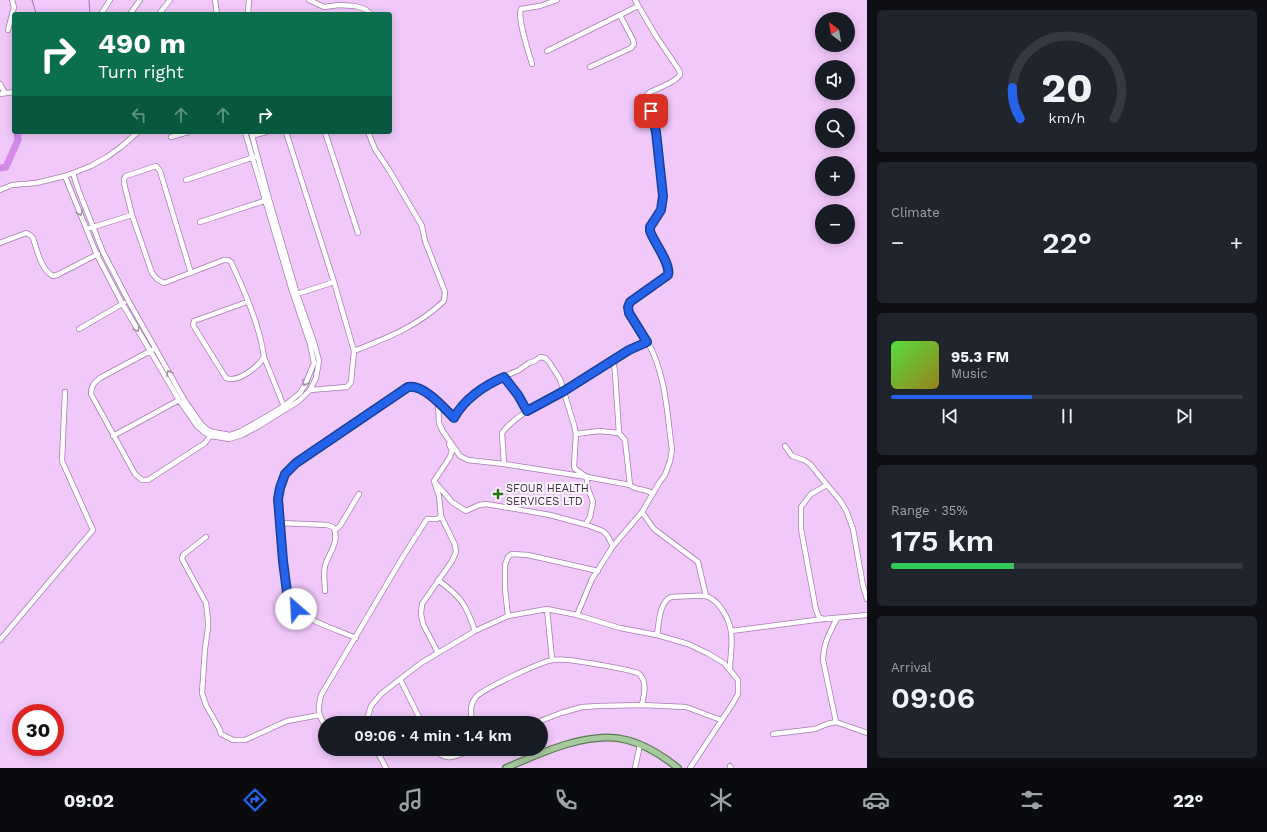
<!DOCTYPE html>
<html lang="en">
<head>
<meta charset="utf-8">
<style>
  :root { --surface:#171b24; --page:#20242c; --text:#f1f3f6; --muted:#9ea1a6; --line:#363941; --accent:#2563eb }
  body { margin:0; font-family:"Work Sans",sans-serif; background:var(--page); color:var(--text); height:100vh; display:flex; flex-direction:column; font-size:15px; white-space:nowrap }
  * { box-sizing:border-box; margin:0 }
  p { font-size:13px; color:var(--muted) }
  .icon { flex:none; width:22px; height:22px; fill:none; stroke:currentColor; stroke-width:2; stroke-linecap:round; stroke-linejoin:round }
  .map { position:relative; flex:1; overflow:hidden }
  .drawer { display:flex; flex-direction:column; gap:10px; padding:10px; background:#0d0f14; width:400px }
  .drawer>* { flex:none }
  .top-card { position:absolute; left:12px; top:12px; width:380px; height:122px; border-radius:4px; box-shadow:0 2px 10px #0003; background:#0b6e4f; color:#fff; overflow:hidden }
  .needle { width:26px; rotate:329deg }
  .tools { position:absolute; left:815px; top:12px; display:grid; gap:8px }
  .tools a { display:grid; place-items:center; width:40px; height:40px; border-radius:50%; background:var(--surface); box-shadow:0 2px 10px #0003; font-size:20px }
  .speed { position:absolute; left:12px; top:704px; display:flex; gap:8px; font-size:20px; font-weight:700; text-align:center }
  .speed>* { display:grid; place-content:center; width:52px; height:52px; border-radius:50%; background:var(--surface); box-shadow:0 2px 10px #0003; line-height:1 }
  .speed .limit { border:6px solid #d22; background:#fff; color:#111 }
  .pin { position:absolute; display:grid; place-items:center; width:34px; height:34px; color:#fff; margin:-17px; border-radius:8px; box-shadow:0 2px 6px #0006 }
  .me { position:absolute; width:44px; margin:-22px; rotate:334deg; stroke-linejoin:round; filter:drop-shadow(0 0 3px #0008) }
  .turn { display:flex; align-items:center; gap:14px; height:84px; padding:0 20px; font-size:18px }
  .turn .icon { width:52px; height:52px; stroke-width:2.5 }
  .turn b { display:block; font-size:28px; line-height:34px }
  .lanes { display:flex; align-items:center; height:38px; padding:0 20px; background:#0003; justify-content:center; gap:20px; direction:ltr }
  .lanes .off { opacity:.35 }
  .big { font-size:30px; font-weight:600; line-height:1.1 }
  .drawer .card { flex:1; display:flex; flex-direction:column; justify-content:center; gap:6px; min-width:0; padding:0 14px; border-radius:6px; background:var(--page) }
  .drawer .dial { align-items:center; gap:0 }
  .dial svg { height:104px; overflow:visible; fill:none; stroke:var(--line); stroke-width:7; stroke-linecap:round; text-anchor:middle }
  .dial text { fill:var(--text); stroke:none }
  .song { display:flex; align-items:center; gap:12px }
  .cover { width:48px; height:48px; border-radius:6px; background:linear-gradient(135deg,hsl(110 70% 55%),hsl(50 70% 35%)) }
  .played { height:4px; border-radius:2px; background:linear-gradient(90deg,var(--accent) 40%,var(--line) 40%) }
  .keys { display:flex; justify-content:space-around; direction:ltr }
  .heat { display:flex; justify-content:space-between; align-items:center; font-size:22px; direction:ltr }
  .charge { height:6px; border-radius:3px; background:linear-gradient(90deg,#34c759 35%,var(--line) 0) }
  .trip { position:absolute; left:318px; top:716px; width:230px; height:40px; border-radius:20px; background:var(--surface); box-shadow:0 2px 10px #0003; font-weight:600; line-height:40px; text-align:center }
  .dock { display:flex; height:64px; justify-content:space-around; align-items:center; background:#090b0e; color:var(--muted) }
  .dock .icon { width:28px; height:28px }
  .dock .selected { color:var(--accent) }
  .dock b { font-size:18px; color:var(--text) }
  main { display:flex; flex:1; min-height:0 }
  .map>svg:first-child { display:block }
  .lines { fill:none; stroke-linecap:round; stroke-linejoin:round }
  .stream { stroke:#a86db6; stroke-width:1 }
  .river { stroke:#d68ae8; stroke-width:7 }
  .minor-casing { stroke:#a879b3; stroke-width:6 }
  .major-casing { stroke:#5a7a53; stroke-width:8 }
  .minor { stroke:#fff; stroke-width:4.5 }
  .major { stroke:#a6c99d; stroke-width:5.5 }
  .oneway { stroke:#9e94a0 }
  .route-casing { stroke:#184099; stroke-width:10 }
  .route { stroke:#2563eb; stroke-width:7 }
  .poi-dot { fill:#297113; stroke:#fcf7fd; stroke-width:1.5 }
  .labels { text-anchor:middle; stroke-width:4; stroke-linejoin:round; paint-order:stroke }
  .poi-label { font-size:11px; fill:#3d2942; stroke:#fcf7fd; text-anchor:start }
</style>
</head>
<body>
<main>
<div class="map">
<svg width="867" height="768" viewBox="0 0 867 768">
  <rect width="100%" height="100%" fill="#f0c8fa"/>
  <g class="lines">
    <path class="stream" d="M 32,0 L 36,13 L 36,14
      M 89,0 L 90,14"/>
    <path class="river" d="M 0,168 L 6,167 L 18,140 L 17,132"/>
    <g class="minor-casing">
      <path id="minor" d="M 215,0 L 217,14
        M 309,0 L 324,7 L 339,5 L 355,6 L 365,9 L 371,14
        M 635,0 L 656,36 L 679,70 C 680,72 681,74 679,76 C 675,82 657,89 650,92 L 647,95 L 647,99 L 656,132 L 663,196 L 661,210 L 650,227 L 650,231 C 654,242 669,262 668,272 C 668,275 666,277 663,279 L 630,302 L 628,307 L 629,313 L 647,341
        M 101,14 L 110,0
        M 130,14 L 140,0
        M 159,14 L 170,0
        M 248,14 L 249,0
        M 8,30 L 14,7 L 12,0
        M 547,51 L 638,6
        M 532,64 C 529,53 517,19 521,9 L 540,6 L 557,0
        M 590,67 L 631,48 L 634,44 L 633,40 L 620,15
        M 0,84 L 5,93
        M 0,94 L 14,92
        M 286,132 L 334,282
        M 325,132 L 358,233
        M 252,136 L 266,132
        M 171,137 L 188,132
        M 73,173 L 78,189 L 103,252 L 128,300 L 185,401 L 202,425 L 208,430 L 213,432 L 230,435 L 241,431 L 264,418 L 284,406 L 300,393 L 305,385 L 314,363 L 310,344 L 292,291 L 245,132
        M 65,176 L 97,255 L 122,303 L 179,400 L 197,426 L 204,432 L 211,436 L 229,439 L 242,435 L 257,427 L 299,401 L 310,390 L 316,378 L 319,361 L 314,342 L 297,294 L 269,199 L 251,132
        M 186,180 L 254,157
        M 0,190 L 12,185 L 36,183 L 65,176 L 73,173 L 91,166 L 107,157 L 121,147 L 138,132
        M 132,215 L 124,183 L 124,179 L 126,176 L 156,166 L 160,171 L 191,273
        M 200,222 L 267,200
        M 90,228 L 132,215 L 152,273 L 157,279 L 164,283 L 224,260 L 228,260 L 231,262 C 244,290 260,326 264,357 C 258,367 238,383 226,378 L 193,325 L 194,321 L 247,302
        M 0,243 L 26,233 L 30,235 L 33,238 C 37,250 41,270 53,276 L 57,275 L 98,254
        M 297,294 L 334,282 L 354,351 L 351,382 L 347,387 L 310,390
        M 79,329 L 124,303
        M 152,350 L 100,378 C 94,383 91,386 91,394 L 135,474 L 142,480 L 148,480 L 205,443 L 211,435
        M 354,351 C 387,338 418,326 444,301 L 445,292 L 425,241 L 422,226 L 389,170 L 375,149 L 368,132
        M 264,357 L 285,409
        M 613,360 L 615,372 L 619,433
        M 504,377 L 517,395 L 527,411
        M 438,403 L 439,423 L 443,432
        M 452,416 L 454,418 L 463,404 L 481,390 L 492,382 L 519,370 L 529,363 L 535,361 L 540,357 L 545,358 L 549,362 L 560,379 L 574,425 L 576,434 L 574,466 L 575,469 L 587,477 L 587,486 L 593,502 L 590,517 L 587,522 L 587,525
        M 442,430 L 460,456 L 468,460 L 504,464 L 587,477 L 630,485
        M 576,434 L 599,431 L 619,433 L 625,440 L 630,485 C 636,491 646,488 653,494
        M 113,436 L 179,400
        M 785,446 L 792,456 L 804,460 L 810,464 L 827,485 L 839,499 L 846,510 L 853,529 L 863,586 L 867,599
        M 504,464 L 502,433 C 518,412 544,403 565,390 C 592,373 618,355 647,341 C 666,373 667,414 672,450 L 670,461 L 665,475 L 659,483 L 642,512 L 613,546 L 592,579 L 577,615
        M 434,481 L 452,502 L 466,511 L 479,505 L 486,504 L 550,515 L 587,525 L 603,531 L 607,535 L 613,546
        M 642,512 L 654,529 L 698,562 L 706,596
        M 441,516 L 439,496 L 434,481 L 450,457 L 452,451 L 449,444
        M 280,523 L 327,525 L 333,527 C 341,541 328,554 325,566 C 323,574 325,584 325,591
        M 335,530 L 340,526 L 359,494
        M 206,537 L 183,555 L 182,559 L 206,603 L 208,620 L 208,628 L 205,649 L 202,693 L 206,705 L 219,728 L 221,734 L 233,740 L 245,740 L 287,721 L 320,715
        M 438,580 C 461,597 466,604 475,631
        M 547,609 L 552,659
        M 508,616 L 505,589 L 505,565 L 508,557 L 510,555 L 512,554 L 528,555 L 598,571
        M 823,619 L 819,617 L 816,610 L 801,529 L 801,507 L 811,494 L 827,485
        M 731,631 L 823,619 L 867,615
        M 657,635 C 659,624 659,602 671,597 C 682,597 695,595 705,596 C 718,598 730,620 731,632 C 733,644 730,657 730,669
        M 356,638 C 340,631 306,620 295,609 C 294,607 291,604 290,601 C 283,588 276,503 280,488 C 282,478 289,471 296,463 L 408,387 C 424,384 444,408 454,418
        M 0,640 L 93,530 L 62,461 L 65,392
        M 400,679 L 422,723
        M 836,722 L 823,660 C 823,643 830,633 837,618
        M 368,723 L 368,716 L 371,706 L 381,694 L 421,663 L 475,631 L 508,616 L 547,609 L 577,615 L 620,628 L 657,635 L 688,644 L 707,653 L 724,663 L 738,680 L 738,694 L 733,703 L 690,768
        M 473,723 C 470,714 470,704 476,697 C 483,689 542,661 553,660 C 565,658 578,662 590,663 C 606,666 622,668 638,673 C 648,681 644,694 642,705
        M 535,723 L 561,713 L 582,707 L 599,706 L 642,705 L 686,707 L 721,720
        M 325,725 C 317,713 318,709 321,695 L 404,555 L 427,519 L 437,519 L 441,516 L 455,545 L 456,552 L 452,561 L 422,604 L 421,614 L 423,624 L 438,653
        M 773,734 L 815,729 L 827,724 L 836,722 L 867,733
        M 376,749 L 386,768
        M 435,749 C 446,764 458,755 472,749
        M 730,766 L 731,768
        M 635,768 L 640,745"/>
    </g>
    <g class="major-casing">
      <path id="major" d="M 506,768 C 540,753 590,730 627,740 C 646,745 663,756 678,768"/>
    </g>
    <use href="#minor" class="minor"/>
    <use href="#major" class="major"/>
  </g>
  <defs><path id="oneway-chevron" d="M-2-3.5L2.5 0L-2 3.5" fill="none" stroke-width="1.6" stroke-linecap="round" stroke-linejoin="round"/></defs>
  <g class="oneway">
    <use href="#oneway-chevron" transform="translate(80 213) rotate(68)"/>
    <use href="#oneway-chevron" transform="translate(137 329) rotate(59)"/>
    <use href="#oneway-chevron" transform="translate(169 373) rotate(-119)"/>
    <use href="#oneway-chevron" transform="translate(305 383) rotate(118)"/>
  </g>
  <g class="lines">
    <g class="route-casing">
      <path id="route" d="M 296,609 L 290,601 L 287,592 L 283,561 L 278,499 L 280,488 L 285,474 L 296,463 L 408,387 C 424,384 444,408 454,418 C 464,399 485,385 504,377 L 518,395 L 527,411 L 564,391 L 629,350 L 647,342 L 629,313 L 628,307 L 630,302 L 668,275 C 671,263 654,243 650,231 L 650,227 L 661,210 L 663,196 L 656,132 L 651,111"/>
    </g>
    <use href="#route" class="route"/>
  </g>
  <path class="poi-dot" d="M496 488h4v4h4v4h-4v4h-4v-4h-4v-4h4z"/>
  <g class="labels">
    <g class="poi-label">
      <text x="506" y="492">SFOUR HEALTH<tspan x="506" dy="13">SERVICES LTD</tspan></text>
    </g>
  </g>
</svg>
<div class="tools">
<a><svg class="needle" viewBox="-14 -14 28 28"><path d="M0-13l5 13h-10z" fill="#e53935"/><path d="M0 13l5-13h-10z" fill="#9ea1a6"/></svg></a>
<a><svg class="icon" aria-label="sound" viewBox="0 0 24 24"><path d="M4 9h4l5-4v14l-5-4H4zM17 9q2 3 0 6"/></svg></a>
<a><svg class="icon" aria-label="search" viewBox="0 0 24 24"><circle cx="10" cy="10" r="6"/><path d="M15 15l6 6"/></svg></a>
<a>+</a>
<a>−</a>
</div>
<div class="speed"><div class="limit">30</div></div>
<div class="pin" style="left:651px;top:111px;background:#d93025"><svg class="icon" aria-label="arrive" viewBox="0 0 24 24"><path d="M6 21V4h12l-3 4 3 4H6"/></svg></div>
<svg class="me" style="left:296px;top:609px" viewBox="-20 -20 40 40"><circle r="19" fill="#fff"/><path d="M0-13L10 11 0 6-10 11z" fill="#2563eb"/></svg>
<div class="trip">09:06 · 4 min · 1.4 km</div>
<div class="top-card">
<div class="turn"><svg class="icon" aria-label="right" viewBox="0 0 24 24"><path d="M7 20v-9h11M14 6l5 5-5 5"/></svg><div><b>490 m</b>Turn right</div></div>
<div class="lanes"><svg class="icon off" aria-label="left" viewBox="0 0 24 24"><path d="M17 20v-9H6M10 6l-5 5 5 5"/></svg><svg class="icon off" aria-label="ahead" viewBox="0 0 24 24"><path d="M12 20V5M6 11l6-6 6 6"/></svg><svg class="icon off" aria-label="ahead" viewBox="0 0 24 24"><path d="M12 20V5M6 11l6-6 6 6"/></svg><svg class="icon" aria-label="right" viewBox="0 0 24 24"><path d="M7 20v-9h11M14 6l5 5-5 5"/></svg></div>
</div>
</div>
<section class="drawer">
<div class="card dial"><svg viewBox="0 0 100 80">
<path d="M14 69A42 42 0 1 1 86 69"/>
<path d="M14 69A42 42 0 0 1 8 45" stroke="#2563eb"/>
<text x="50" y="56" font-size="32" font-weight="700">20</text>
<text x="50" y="72" font-size="11">km/h</text>
</svg></div>
<div class="card"><p>Climate</p>
<div class="heat"><a>−</a><b class="big">22°</b><a>+</a></div>
</div>
<div class="card">
<div class="song"><i class="cover"></i><div><b>95.3 FM</b><p>Music</p></div></div>
<div class="played"></div>
<div class="keys"><svg class="icon" aria-label="previous" viewBox="0 0 24 24"><path d="M18 5L8 12l10 7zM5 5v14"/></svg><svg class="icon" aria-label="pause" viewBox="0 0 24 24"><path d="M8 5v14M16 5v14"/></svg><svg class="icon" aria-label="next" viewBox="0 0 24 24"><path d="M6 5l10 7-10 7zM19 5v14"/></svg></div>
</div>
<div class="card"><p>Range · 35%</p><b class="big">175 km</b><div class="charge"></div></div>
<div class="card"><p>Arrival</p><b class="big">09:06</b></div>
</section>
</main>
<nav class="dock">
<b>09:02</b>
<svg class="icon selected" aria-label="directions" viewBox="0 0 24 24"><path d="M12 3l9 9-9 9-9-9zM9 14v-3h6M13 9l2 2-2 2"/></svg>
<svg class="icon" aria-label="music" viewBox="0 0 24 24"><path d="M9 18V5l10-2v13"/><circle cx="6" cy="18" r="3"/><circle cx="16" cy="16" r="3"/></svg>
<svg class="icon" aria-label="phone" viewBox="0 0 24 24"><path d="M5 4h4l2 5-3 2q2 4 5 5l2-3 5 2v4C11 20 4 13 5 4z"/></svg>
<svg class="icon" aria-label="climate" viewBox="0 0 24 24"><path d="M12 3v18M4 7l16 10M4 17L20 7"/></svg>
<svg class="icon" aria-label="car" viewBox="0 0 24 24"><path d="M5 17H2v-5l4-1 3-4h7l3 4 3 1v5h-3M9 17h6M6 11h13"/><circle cx="7" cy="17" r="2"/><circle cx="17" cy="17" r="2"/></svg>
<svg class="icon" aria-label="filters" viewBox="0 0 24 24"><path d="M4 7h16M4 17h16"/><circle cx="9" cy="7" r="2"/><circle cx="15" cy="17" r="2"/></svg>
<b>22°</b>
</nav>
</body>
</html>
